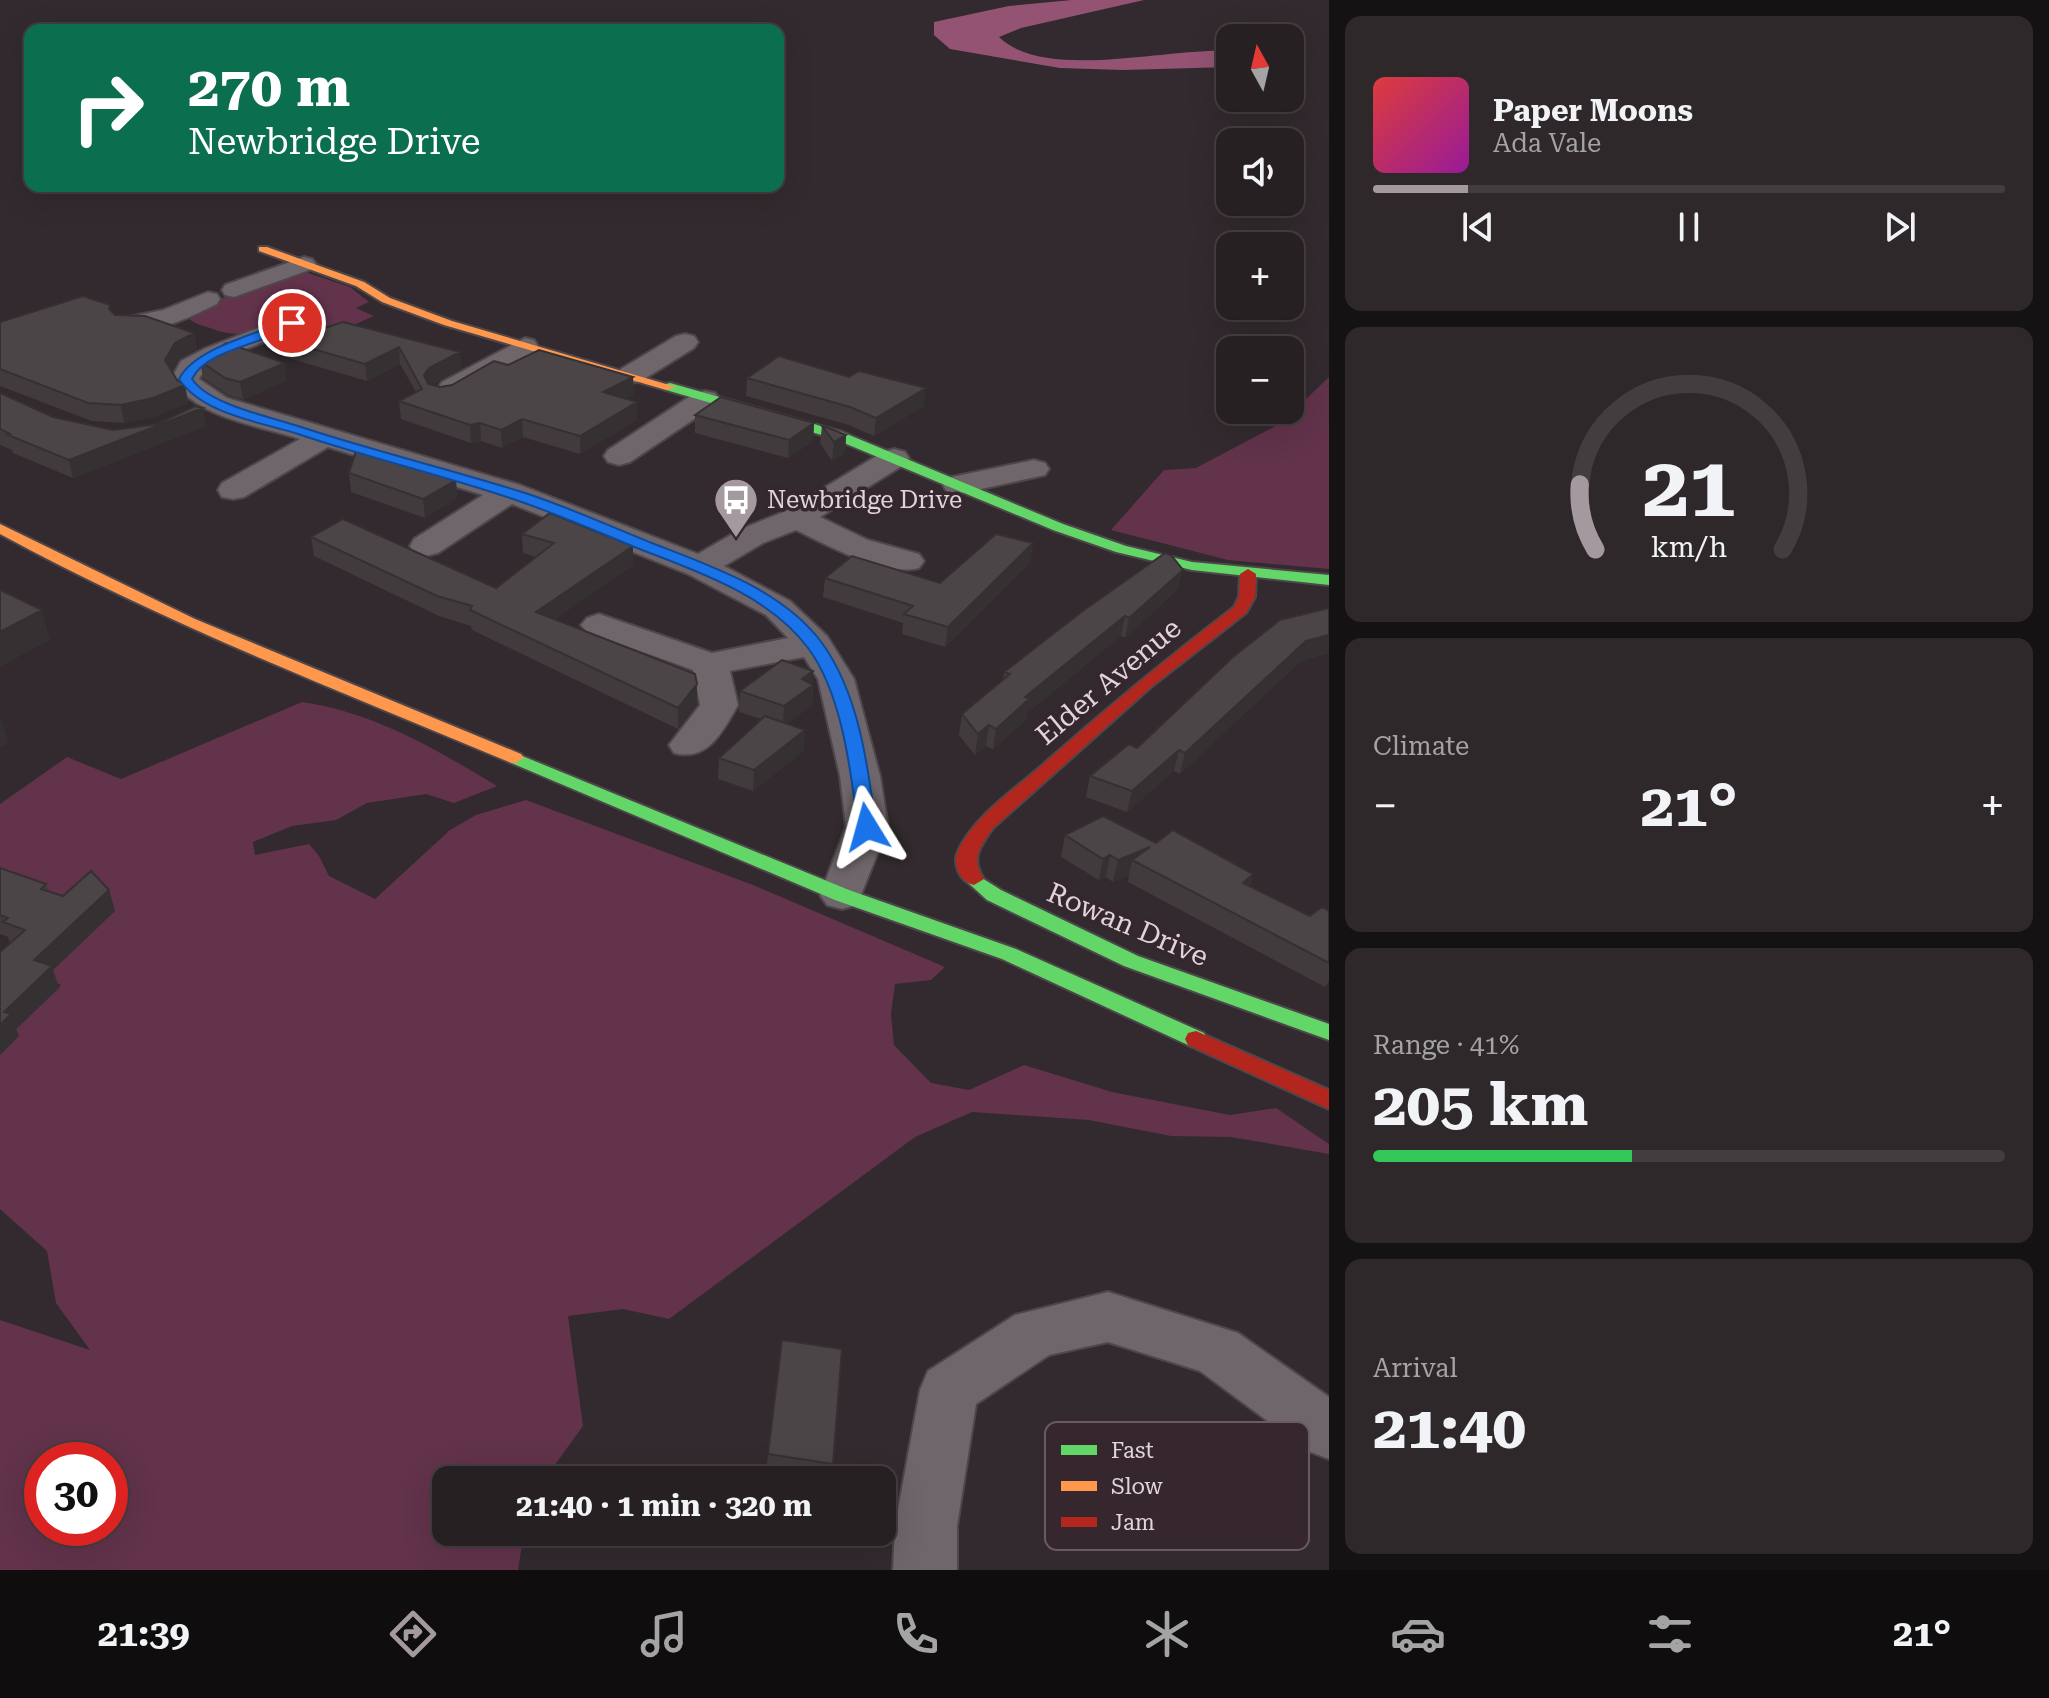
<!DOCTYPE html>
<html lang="en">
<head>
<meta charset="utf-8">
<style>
  :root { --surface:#262022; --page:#2e282a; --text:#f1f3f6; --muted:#a4a3a5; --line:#423e40; --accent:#a3999e }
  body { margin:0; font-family:"Roboto Serif",serif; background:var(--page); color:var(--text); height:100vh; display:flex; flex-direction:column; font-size:30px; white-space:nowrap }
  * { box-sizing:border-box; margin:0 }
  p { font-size:26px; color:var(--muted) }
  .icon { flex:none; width:44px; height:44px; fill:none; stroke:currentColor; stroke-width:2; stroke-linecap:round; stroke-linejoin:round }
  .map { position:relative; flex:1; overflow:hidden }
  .panel { display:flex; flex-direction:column; gap:16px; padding:16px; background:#151213; width:720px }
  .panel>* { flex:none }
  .guide { position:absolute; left:24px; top:24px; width:760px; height:168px; border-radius:16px; box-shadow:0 8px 32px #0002,0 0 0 2px var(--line); background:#0b6e4f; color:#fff; overflow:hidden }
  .needle { width:52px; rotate:352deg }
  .controls { position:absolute; left:1216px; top:24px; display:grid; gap:16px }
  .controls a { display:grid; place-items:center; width:88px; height:88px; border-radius:16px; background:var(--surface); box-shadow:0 8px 32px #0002,0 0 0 2px var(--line); font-size:40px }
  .speed { position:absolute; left:24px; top:1442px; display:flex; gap:16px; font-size:40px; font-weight:700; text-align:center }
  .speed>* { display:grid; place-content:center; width:104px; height:104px; border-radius:50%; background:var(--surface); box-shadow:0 8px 32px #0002,0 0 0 2px var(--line); line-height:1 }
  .speed .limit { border:12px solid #d22; background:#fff; color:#111 }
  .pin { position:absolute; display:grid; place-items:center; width:68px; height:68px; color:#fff; margin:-34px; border:4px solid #fff; border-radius:50%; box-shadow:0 2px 8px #0007 }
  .me { position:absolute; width:88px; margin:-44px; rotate:352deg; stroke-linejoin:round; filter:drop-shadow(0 0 6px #0008) }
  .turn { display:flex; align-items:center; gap:28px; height:168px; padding:0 32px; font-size:36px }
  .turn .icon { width:104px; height:104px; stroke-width:2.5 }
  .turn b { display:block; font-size:56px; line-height:68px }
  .big { font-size:60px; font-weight:700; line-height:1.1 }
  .panel .card { flex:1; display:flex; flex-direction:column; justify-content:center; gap:12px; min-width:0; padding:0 28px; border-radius:16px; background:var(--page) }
  .panel .dial { align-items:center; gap:0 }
  .dial svg { height:208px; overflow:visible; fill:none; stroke:var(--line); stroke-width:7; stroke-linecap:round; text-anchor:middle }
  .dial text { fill:var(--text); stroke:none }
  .song { display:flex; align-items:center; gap:24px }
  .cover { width:96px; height:96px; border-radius:12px; background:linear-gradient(135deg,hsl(0 70% 55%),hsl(300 70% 35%)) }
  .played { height:8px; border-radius:4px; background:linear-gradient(90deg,var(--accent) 15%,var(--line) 15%) }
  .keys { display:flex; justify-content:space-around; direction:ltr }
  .heat { display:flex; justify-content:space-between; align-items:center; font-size:44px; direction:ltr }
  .charge { height:12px; border-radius:6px; background:linear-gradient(90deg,#34c759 41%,var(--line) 0) }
  .trip { position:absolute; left:432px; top:1466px; width:464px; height:80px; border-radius:16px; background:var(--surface); box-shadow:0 8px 32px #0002,0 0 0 2px var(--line); font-weight:700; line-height:80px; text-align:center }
  .tabs { display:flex; height:128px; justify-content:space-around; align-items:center; background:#0f0d0e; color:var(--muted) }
  .tabs .icon { width:56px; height:56px }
  .tabs .selected { color:var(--accent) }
  .tabs b { font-size:36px; color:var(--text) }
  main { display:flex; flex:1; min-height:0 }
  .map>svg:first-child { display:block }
  .green { fill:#62334b; fill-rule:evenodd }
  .water { fill:#955374 }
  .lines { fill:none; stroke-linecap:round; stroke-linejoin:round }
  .street-casing { stroke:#4d464a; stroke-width:4 }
  .fast-casing { stroke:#4d464a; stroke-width:4 }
  .slow-casing { stroke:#4d464a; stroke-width:4 }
  .jam-casing { stroke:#4d464a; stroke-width:4 }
  .street { fill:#6e666a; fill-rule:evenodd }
  .fast { fill:#63d668; fill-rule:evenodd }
  .slow { fill:#ff974d; fill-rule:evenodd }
  .jam { fill:#b3261e; fill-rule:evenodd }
  .wall { fill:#413b3e }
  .shaded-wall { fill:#353032 }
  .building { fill:#4c4548; stroke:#353032; stroke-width:2 }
  .route { fill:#1a73e8; stroke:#114b97; stroke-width:2 }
  .labels { text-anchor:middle; stroke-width:7; stroke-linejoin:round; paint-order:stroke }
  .far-poi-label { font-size:24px; fill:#e0d5da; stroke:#36262d; text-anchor:start }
  .street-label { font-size:28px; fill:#e0d5da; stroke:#36262d }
  .key { fill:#36262d; stroke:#695b61; stroke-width:2 }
  .key-label { font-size:22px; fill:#e0d5da }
</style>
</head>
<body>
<main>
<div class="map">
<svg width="1329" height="1570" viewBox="0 0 1329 1570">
  <rect width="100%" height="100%" fill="#322a2e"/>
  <path class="green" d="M 308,273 L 350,287 L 369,302 L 356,308 L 374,316 L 333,334 L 324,327 L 291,317 C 259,330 245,341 210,328 C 201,325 193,324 187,316 L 193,308 L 291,275 Z
    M 1329,377 L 1329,569 L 1228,560 L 1111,530 L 1164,470 L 1196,468 L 1281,423 Z
    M 302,702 C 373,712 436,749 497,786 L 454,803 L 426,794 L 367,803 L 336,820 L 292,826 L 253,842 L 255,855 L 309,844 L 319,856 L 329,876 L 375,899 L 450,830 L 476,815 L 526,800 L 753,885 L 945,967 L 931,980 L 895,984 L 891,1014 L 894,1045 L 931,1083 L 969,1090 L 1024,1065 L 1112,1092 L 1230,1115 L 1276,1108 L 1329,1144 L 1329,1154 L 1231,1137 L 1171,1136 L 1089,1120 L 972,1112 L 915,1137 L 669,1319 L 623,1309 L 568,1316 L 583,1426 L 544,1480 L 446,1480 L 446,1532 L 524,1532 L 518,1570 L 0,1570 L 0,1320 L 90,1350 L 56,1303 L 47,1251 L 0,1209 L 0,1055 L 11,1034 L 61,985 L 17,967 L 0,887 L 0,804 L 67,757 L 121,779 ZM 42,1460 L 110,1460 L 110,1528 L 42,1528 Z"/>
  <path class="water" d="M 1072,0 L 1144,0 L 1021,28 L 999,37 C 1045,82 1168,47 1230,51 L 1230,67 L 1123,70 L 1060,68 L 950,49 L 934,35 L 934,22 L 1009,6 Z"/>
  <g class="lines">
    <g class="street-casing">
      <path id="street" d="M 304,257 L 312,259 L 316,264 L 312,269 L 234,297 L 225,295 L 222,290 L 225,285 Z
        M 208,292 L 217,294 L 220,299 L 217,304 C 188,318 151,337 119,329 L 115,324 L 119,319 L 163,310 Z
        M 292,315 L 301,318 L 305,323 L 301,328 C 278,338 209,358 199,379 L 227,398 L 520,485 L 698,554 L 741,529 L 786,511 L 883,452 L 894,449 L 905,452 L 909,458 L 905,464 L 820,517 L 868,540 L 919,554 L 924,561 L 919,568 C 884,577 827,545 796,530 L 763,543 L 724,566 L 790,601 L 827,636 L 854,679 L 880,776 L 888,827 L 857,905 L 842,909 L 827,905 L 820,895 L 846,827 L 840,776 L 818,679 L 804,657 L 730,671 L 738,705 C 723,731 708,762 674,753 L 669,745 L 700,705 L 693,670 L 587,632 L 581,625 L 587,618 L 599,614 L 712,653 L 788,638 L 766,615 L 688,574 L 512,504 L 438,553 L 426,556 L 414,553 L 410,546 L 414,539 L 483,495 L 328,447 L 244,497 L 233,499 L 222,497 L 218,490 L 222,483 L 300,439 C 257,425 199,419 171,379 L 181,361 L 206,348 Z
        M 685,334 L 694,336 L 698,342 L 694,348 L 641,381 L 631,383 L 621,381 L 617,375 L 621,369 L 676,336 Z
        M 525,338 L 534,340 L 538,346 L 534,352 L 462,394 L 452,396 L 442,394 L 438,388 L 442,382 Z
        M 705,391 L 715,393 L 719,399 L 715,405 L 630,462 L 619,465 L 608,462 L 604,456 L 608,450 L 695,393 Z
        M 1034,460 L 1045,463 L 1049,469 L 1045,475 L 958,494 L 947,492 L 943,485 L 947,478 Z
        M 1108,1292 L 1238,1333 L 1329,1397 L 1329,1459 L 1308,1451 L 1200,1371 L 1108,1342 L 1049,1355 L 976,1404 L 957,1526 L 957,1570 L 893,1570 L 895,1526 L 920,1390 L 928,1371 L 1015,1315 Z"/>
    </g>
    <g class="fast-casing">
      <path id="fast" d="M 670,383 L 842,432 L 1063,524 L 1126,546 L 1192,562 L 1329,575 L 1329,585 L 1192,570 L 1116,552 L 1053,530 L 832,438 L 666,390 L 666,384 Z
        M 515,753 L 849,890 L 1016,949 L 1204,1033 L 1207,1039 L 1204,1045 L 1196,1047 L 1188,1045 L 1002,959 L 835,900 L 509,762 L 506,758 L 509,754 Z
        M 974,873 L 1001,890 L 1138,956 L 1329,1024 L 1329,1040 L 1124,966 L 987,900 L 964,879 Z"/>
    </g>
    <g class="slow-casing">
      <path id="slow" d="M 259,247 L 267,247 L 364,282 L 390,298 L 452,321 L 676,387 L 666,390 L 444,325 L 382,302 L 356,286 L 259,251 Z
        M 0,524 L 195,619 L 521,754 L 524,758 L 515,763 L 509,762 C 337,690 164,623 0,534 Z"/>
    </g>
    <g class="jam-casing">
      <path id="jam" d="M 1248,569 L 1256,574 L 1255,597 L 1246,613 L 1151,687 L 993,828 C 980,847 970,858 984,879 L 974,885 C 960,882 952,864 958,851 C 975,816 1011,792 1039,768 C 1102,712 1166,659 1234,607 L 1239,597 L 1240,574 Z
        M 1196,1031 L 1329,1090 L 1329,1109 L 1188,1045 L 1185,1039 L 1188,1033 Z"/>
    </g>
    <use href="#street" class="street"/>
    <use href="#fast" class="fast"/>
    <use href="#slow" class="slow"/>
    <use href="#jam" class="jam"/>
  </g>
  <path class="wall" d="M 112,312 L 115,315 L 194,333 L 197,349 L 178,360 L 172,371 L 177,380 L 185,385 L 188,403 L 156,416 L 124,423 L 92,421 L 0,386 L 0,322 Z
    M 285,341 L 460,352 L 461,369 L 431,385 L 440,387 L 634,394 L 625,399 L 637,420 L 580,454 L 523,437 L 502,448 L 481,441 L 471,443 L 401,419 L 399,401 L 416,392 L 400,364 L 367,381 L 288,358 Z
    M 200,361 L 287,380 L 243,400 L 228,395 L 203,378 Z
    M 747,378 L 924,406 L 874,436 L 849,425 L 746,396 Z
    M 0,393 L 53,417 L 113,430 L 157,424 L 203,408 L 206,426 L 73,478 L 13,453 L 12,450 L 0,445 Z
    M 695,415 L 814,423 L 813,441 L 788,458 L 695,433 Z
    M 822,426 L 846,435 L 845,453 L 832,461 L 820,443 Z
    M 349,473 L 456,480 L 457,498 L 425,518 L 351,492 Z
    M 522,534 L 633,565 L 555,619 L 697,684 L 697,704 L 678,729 L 472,630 L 471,626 L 439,616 L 314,556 L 311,537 L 496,588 L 536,557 L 523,553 Z
    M 1033,543 L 1030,562 L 945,647 L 902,634 L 903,623 L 823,597 L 825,578 L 940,583 Z
    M 1178,589 L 1125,638 L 1121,636 L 1027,713 L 1026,720 L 993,749 L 986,746 L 975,755 L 959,735 L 962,714 L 1003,679 L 1004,672 Z
    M 1329,608 L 1329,653 L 1301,661 L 1180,774 L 1174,771 L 1127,812 L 1086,797 L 1090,776 L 1137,748 Z
    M 812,684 L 813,685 L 812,705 L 787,724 L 804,751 L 753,791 L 718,779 L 719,758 L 761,719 L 739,712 L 740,691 Z
    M 1065,835 L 1156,843 L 1253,874 L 1250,886 L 1310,916 L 1329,911 L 1329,981 L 1325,987 L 1128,882 L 1129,875 L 1113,882 L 1106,877 L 1099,880 L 1061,857 Z
    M 0,868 L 46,884 L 49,891 L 115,911 L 53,970 L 59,988 L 16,1029 L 19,1036 L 0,1055 L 10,943 L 8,937 L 0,934 Z
    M 768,1454 L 833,1464 L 831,1480 L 793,1480 L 766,1476 Z"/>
  <path class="shaded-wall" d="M 194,333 L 197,349 L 178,360 L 168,378 L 165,360 L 175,343 Z
    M 399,347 L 400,364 L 367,381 L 365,364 Z
    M 460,352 L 461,369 L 431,385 L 426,392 L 424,375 L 429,368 Z
    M 285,363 L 287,380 L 243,400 L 240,382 Z
    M 633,377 L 634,394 L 603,410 L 603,392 Z
    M 185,385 L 188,403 L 156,416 L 124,423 L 121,405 Z
    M 926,388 L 924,406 L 874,436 L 876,418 Z
    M 637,402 L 637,420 L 580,454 L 580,436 Z
    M 203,408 L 206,426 L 73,478 L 69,460 Z
    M 522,419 L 523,437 L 502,448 L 501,430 Z
    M 480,423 L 481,441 L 471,443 L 470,425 Z
    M 814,423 L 813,441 L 788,458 L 789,440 Z
    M 846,435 L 845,453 L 832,461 L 834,442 Z
    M 456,480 L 457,498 L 425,518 L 423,499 Z
    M 1033,543 L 1030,562 L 945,647 L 948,627 Z
    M 633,546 L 633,565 L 537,632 L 536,612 Z
    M 1183,570 L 1178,589 L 1125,638 L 1129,618 Z
    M 42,610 L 50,640 L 0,667 L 0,632 Z
    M 1125,616 L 1121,636 L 1027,713 L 1026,720 L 993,749 L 996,729 L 1025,697 Z
    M 1329,635 L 1329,653 L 1301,661 L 1180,774 L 1185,753 L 1306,641 Z
    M 813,671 L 812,705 L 783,727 L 784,706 L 802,679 Z
    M 697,684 L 697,704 L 678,729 L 678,708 Z
    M 0,715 L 9,743 L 0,748 Z
    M 989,725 L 986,746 L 975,755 L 978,734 Z
    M 805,730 L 804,751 L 753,791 L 754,770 Z
    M 1179,750 L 1174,771 L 1127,812 L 1132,791 Z
    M 1150,847 L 1132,860 L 1129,875 L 1113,882 L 1118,860 Z
    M 1110,855 L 1106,877 L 1099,880 L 1103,859 Z
    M 1253,874 L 1247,896 L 1243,883 Z
    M 109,890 L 115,911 L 53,970 L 59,988 L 16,1029 L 19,1036 L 0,1055 L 0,1025 L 4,1012 L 34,960 Z"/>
  <path class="building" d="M 83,296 L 110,305 L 109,309 L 115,315 L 145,316 L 194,333 L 175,343 L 165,360 L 177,380 L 185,385 L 153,398 L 121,405 L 88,403 L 0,369 L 0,322 Z
    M 343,322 L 460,352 L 429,368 L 424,375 L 428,384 L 440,387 L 452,385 L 494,361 L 508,365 L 539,350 L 633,377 L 603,392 L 637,402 L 580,436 L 522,419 L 501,430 L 480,423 L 470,425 L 399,401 L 422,389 L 399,347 L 365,364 L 285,341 Z
    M 226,343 L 285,363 L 240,382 L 225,378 L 200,361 Z
    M 779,356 L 849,377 L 859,371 L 926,388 L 876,418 L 850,407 L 747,378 Z
    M 0,393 L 53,417 L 113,430 L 157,424 L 195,406 L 203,408 L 69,460 L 8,435 L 10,434 L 0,429 Z
    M 721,397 L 814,423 L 789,440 L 695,415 Z
    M 822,426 L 826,427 L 846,435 L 834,442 Z
    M 356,451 L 456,480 L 423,499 L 349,473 Z
    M 550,513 L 633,546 L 536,612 L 695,674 L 697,684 L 678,708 L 470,610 L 472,606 L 437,596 L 311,537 L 343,519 L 496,588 L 554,543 L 522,534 Z
    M 996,534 L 1033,543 L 948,627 L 904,614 L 913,606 L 825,578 L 852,556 L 940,583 Z
    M 1165,553 L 1171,555 L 1183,570 L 1129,618 L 1125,616 L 1025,697 L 1029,699 L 996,729 L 989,725 L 978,734 L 962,714 L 1010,674 L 1004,672 L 1084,610 Z
    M 0,590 L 42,610 L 0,632 Z
    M 1329,608 L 1329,635 L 1306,641 L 1185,753 L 1179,750 L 1132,791 L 1090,776 L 1129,744 L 1137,748 L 1233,657 L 1280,620 Z
    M 782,660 L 813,671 L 802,679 L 813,685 L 784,706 L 740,691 Z
    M 765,716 L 805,730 L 754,770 L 719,758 Z
    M 1103,816 L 1156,843 L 1173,830 L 1253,874 L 1243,883 L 1310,916 L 1322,907 L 1329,911 L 1329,963 L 1132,860 L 1150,847 L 1118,860 L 1110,855 L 1103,859 L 1065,835 Z
    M 0,868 L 46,884 L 41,889 L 63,896 L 91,871 L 109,890 L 34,960 L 52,966 L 4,1012 L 11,1014 L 0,1025 L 0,952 L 25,930 L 3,922 L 8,918 L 0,915 Z
    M 782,1340 L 842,1349 L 833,1464 L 768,1454 Z"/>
  <path class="route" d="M 288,321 L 298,323 C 272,343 206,348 192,379 C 209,405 272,417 301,427 C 374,451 449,469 522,492 C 566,506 609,526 652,543 C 711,566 783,590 822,643 C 859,694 868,766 876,827 L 874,832 L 860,832 L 858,827 C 851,772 842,693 808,648 C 769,595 696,571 637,548 C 596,531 555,513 513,499 C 442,475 369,458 298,434 C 260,422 202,414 179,379 C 194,349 257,333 288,321 Z"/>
  <defs>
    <g id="bus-pin" transform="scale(2.3)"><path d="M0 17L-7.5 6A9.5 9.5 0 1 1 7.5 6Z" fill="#a3999e" stroke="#36262d"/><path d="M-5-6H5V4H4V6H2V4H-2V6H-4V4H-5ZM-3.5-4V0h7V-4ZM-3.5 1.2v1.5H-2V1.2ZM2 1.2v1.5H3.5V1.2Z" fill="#fff"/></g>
  </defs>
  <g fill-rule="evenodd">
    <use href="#bus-pin" x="736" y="500"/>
  </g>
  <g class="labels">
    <g class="far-poi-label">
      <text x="767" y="508">Newbridge Drive</text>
    </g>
    <g class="street-label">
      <text transform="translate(1108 681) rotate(-40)" y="10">Elder Avenue</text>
      <text transform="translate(1128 924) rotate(23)" y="10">Rowan Drive</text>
    </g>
  </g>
  <rect x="1045" y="1422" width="264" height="128" rx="12" class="key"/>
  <rect x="1061" y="1445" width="36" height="10" fill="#63d668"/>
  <rect x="1061" y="1481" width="36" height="10" fill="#ff974d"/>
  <rect x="1061" y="1517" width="36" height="10" fill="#b3261e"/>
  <g class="key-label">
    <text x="1111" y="1458">Fast</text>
    <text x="1111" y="1494">Slow</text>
    <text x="1111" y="1530">Jam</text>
  </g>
</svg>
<div class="controls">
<a><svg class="needle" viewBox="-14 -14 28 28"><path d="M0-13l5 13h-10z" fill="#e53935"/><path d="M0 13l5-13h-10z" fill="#a4a3a5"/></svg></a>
<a><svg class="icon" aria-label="sound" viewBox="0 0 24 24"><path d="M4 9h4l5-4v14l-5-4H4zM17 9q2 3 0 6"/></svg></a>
<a>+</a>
<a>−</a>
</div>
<div class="speed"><div class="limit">30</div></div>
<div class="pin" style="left:292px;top:323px;background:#d93025"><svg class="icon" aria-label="arrive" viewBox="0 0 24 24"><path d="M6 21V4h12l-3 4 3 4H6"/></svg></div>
<svg class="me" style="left:867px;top:827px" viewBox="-20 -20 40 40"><path d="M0-17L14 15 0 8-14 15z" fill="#1a73e8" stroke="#fff" stroke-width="4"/></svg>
<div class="trip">21:40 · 1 min · 320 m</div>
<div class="guide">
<div class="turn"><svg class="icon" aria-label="right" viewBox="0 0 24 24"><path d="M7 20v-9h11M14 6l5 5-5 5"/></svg><div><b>270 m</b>Newbridge Drive</div></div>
</div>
</div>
<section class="panel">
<div class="card">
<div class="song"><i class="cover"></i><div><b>Paper Moons</b><p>Ada Vale</p></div></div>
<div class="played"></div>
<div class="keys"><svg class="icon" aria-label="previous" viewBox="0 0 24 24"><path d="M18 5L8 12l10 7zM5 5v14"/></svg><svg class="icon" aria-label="pause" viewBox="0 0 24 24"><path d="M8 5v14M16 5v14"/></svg><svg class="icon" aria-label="next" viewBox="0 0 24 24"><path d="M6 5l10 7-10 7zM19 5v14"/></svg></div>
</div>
<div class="card dial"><svg viewBox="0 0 100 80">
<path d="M14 69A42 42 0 1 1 86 69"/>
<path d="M14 69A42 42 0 0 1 8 44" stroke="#a3999e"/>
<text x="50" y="56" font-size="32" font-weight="700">21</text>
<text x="50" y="72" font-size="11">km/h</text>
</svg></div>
<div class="card"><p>Climate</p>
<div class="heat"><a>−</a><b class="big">21°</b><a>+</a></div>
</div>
<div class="card"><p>Range · 41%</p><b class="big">205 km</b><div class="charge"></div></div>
<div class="card"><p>Arrival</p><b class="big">21:40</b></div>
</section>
</main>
<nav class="tabs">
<b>21:39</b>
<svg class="icon selected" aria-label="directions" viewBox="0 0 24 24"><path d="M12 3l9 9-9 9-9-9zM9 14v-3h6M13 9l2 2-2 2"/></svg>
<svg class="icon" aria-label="music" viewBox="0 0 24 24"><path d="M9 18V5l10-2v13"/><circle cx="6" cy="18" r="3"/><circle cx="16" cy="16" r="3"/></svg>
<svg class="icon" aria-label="phone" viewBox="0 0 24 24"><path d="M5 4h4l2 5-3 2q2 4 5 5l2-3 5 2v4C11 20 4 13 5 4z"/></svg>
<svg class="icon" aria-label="climate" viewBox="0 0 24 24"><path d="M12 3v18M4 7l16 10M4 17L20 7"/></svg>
<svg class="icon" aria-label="car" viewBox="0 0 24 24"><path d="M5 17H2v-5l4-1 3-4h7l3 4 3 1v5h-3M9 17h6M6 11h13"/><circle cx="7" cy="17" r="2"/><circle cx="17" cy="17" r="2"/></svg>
<svg class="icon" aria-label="filters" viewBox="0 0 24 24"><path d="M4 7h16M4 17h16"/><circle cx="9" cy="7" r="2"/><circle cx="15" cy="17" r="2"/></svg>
<b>21°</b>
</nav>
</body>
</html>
